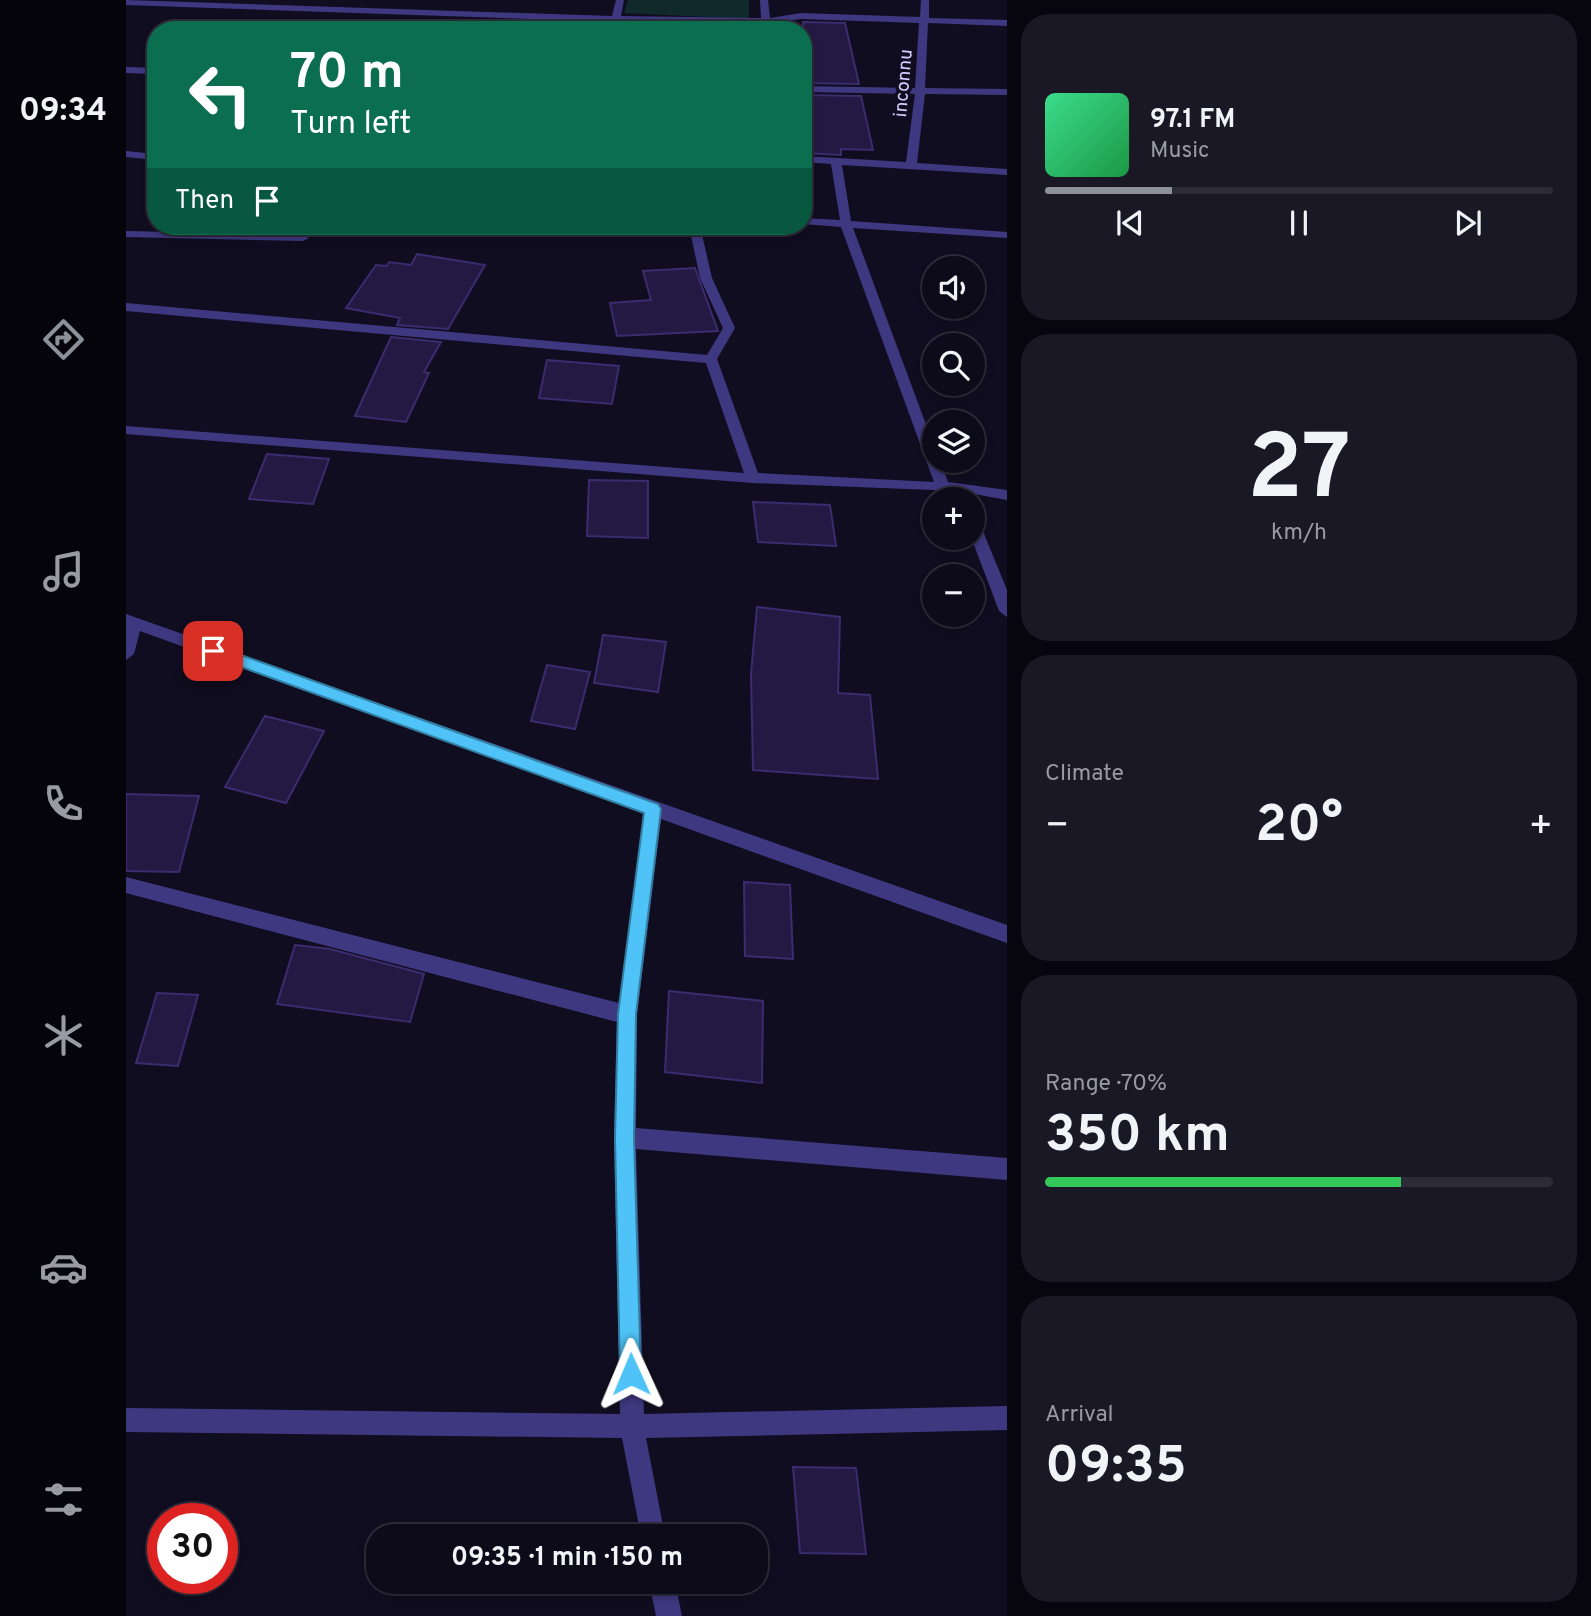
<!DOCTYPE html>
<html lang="en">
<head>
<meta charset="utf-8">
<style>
  :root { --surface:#0d0a19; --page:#1b1826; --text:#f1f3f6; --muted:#9a9aa2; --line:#2d2b38; --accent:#8c9099 }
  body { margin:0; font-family:Overpass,sans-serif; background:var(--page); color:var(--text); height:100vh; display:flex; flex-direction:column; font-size:26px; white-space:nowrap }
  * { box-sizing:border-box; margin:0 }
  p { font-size:23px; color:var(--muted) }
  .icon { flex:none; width:38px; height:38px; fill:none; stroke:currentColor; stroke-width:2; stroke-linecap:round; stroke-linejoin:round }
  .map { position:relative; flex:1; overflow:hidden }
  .drawer { display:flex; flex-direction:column; gap:14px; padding:14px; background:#07060e; width:584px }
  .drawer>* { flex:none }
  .top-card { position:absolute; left:21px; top:21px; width:665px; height:214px; border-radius:28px; box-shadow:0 4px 10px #0003,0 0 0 2px var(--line); background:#0b6e4f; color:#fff; overflow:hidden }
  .controls { position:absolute; left:796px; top:256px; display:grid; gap:14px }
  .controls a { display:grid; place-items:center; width:63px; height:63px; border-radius:50%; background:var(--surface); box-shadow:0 4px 10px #0003,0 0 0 2px var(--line); font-size:35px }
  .speed { position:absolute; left:21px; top:1503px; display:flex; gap:14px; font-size:35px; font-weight:700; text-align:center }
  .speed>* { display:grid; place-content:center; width:91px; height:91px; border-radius:50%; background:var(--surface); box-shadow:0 4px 10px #0003,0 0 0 2px var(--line); line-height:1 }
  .speed .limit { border:10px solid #d22; background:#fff; color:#111 }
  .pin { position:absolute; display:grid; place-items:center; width:60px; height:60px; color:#fff; margin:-30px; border-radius:14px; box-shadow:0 4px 10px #0006 }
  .me { position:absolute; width:77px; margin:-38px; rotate:359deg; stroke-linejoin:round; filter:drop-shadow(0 0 5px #0008) }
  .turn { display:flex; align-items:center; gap:24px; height:147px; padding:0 28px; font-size:32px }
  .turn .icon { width:91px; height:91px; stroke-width:2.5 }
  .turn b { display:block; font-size:49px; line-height:60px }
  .then { display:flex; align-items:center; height:66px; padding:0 28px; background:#0003; gap:14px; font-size:26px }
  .big { font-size:52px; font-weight:700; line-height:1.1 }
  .drawer .card { flex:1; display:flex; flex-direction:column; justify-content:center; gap:10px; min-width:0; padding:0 24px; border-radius:28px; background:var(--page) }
  .drawer .dial { align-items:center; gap:0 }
  .dial b { font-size:91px; line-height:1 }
  .song { display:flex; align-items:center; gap:21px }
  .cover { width:84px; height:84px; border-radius:10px; background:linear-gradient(135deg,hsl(150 70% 55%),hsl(140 70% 35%)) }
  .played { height:7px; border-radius:4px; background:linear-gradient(90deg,var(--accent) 25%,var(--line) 25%) }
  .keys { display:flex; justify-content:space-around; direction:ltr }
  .heat { display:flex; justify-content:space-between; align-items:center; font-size:38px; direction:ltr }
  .charge { height:10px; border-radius:5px; background:linear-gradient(90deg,#34c759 70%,var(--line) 0) }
  .trip { position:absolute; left:240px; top:1524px; width:402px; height:70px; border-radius:28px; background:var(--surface); box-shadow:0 4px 10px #0003,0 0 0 2px var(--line); font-weight:700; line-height:70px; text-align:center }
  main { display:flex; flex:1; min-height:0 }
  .tab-bar { display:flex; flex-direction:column; width:126px; justify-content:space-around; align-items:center; background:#05040a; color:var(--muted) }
  .tab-bar .icon { width:49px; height:49px }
  .tab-bar .selected { color:var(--accent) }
  .tab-bar b { font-size:32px; color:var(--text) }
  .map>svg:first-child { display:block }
  .green { fill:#102a2b }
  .building { fill:#231942; stroke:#3c2b6e; stroke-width:2 }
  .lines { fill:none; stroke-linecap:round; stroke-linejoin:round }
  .minor { fill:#3e3880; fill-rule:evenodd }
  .route { fill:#4fc3f7; stroke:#337fa1; stroke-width:2 }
  .labels { text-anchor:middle; stroke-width:7; stroke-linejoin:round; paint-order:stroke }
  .far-street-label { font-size:19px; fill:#d5cdff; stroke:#110d21 }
</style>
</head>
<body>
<main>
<nav class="tab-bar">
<b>09:34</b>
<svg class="icon selected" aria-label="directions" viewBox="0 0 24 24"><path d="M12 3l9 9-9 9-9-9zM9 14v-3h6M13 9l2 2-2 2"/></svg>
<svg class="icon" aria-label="music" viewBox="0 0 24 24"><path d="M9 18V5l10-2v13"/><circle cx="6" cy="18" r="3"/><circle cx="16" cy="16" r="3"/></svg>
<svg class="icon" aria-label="phone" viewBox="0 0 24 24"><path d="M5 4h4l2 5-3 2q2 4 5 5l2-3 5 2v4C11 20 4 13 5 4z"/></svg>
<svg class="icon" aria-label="climate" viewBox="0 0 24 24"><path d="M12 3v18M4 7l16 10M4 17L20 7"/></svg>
<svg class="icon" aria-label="car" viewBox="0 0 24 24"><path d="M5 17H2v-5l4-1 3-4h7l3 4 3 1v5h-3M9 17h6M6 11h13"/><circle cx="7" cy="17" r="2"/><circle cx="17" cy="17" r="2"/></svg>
<svg class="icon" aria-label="filters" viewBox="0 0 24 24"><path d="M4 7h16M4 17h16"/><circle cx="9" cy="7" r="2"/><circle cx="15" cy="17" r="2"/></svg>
</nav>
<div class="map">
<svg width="881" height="1616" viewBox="0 0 881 1616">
  <rect width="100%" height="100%" fill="#110d21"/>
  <path class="green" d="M 502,0 L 623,0 L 623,19 L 498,13 Z"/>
  <path class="building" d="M 677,22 L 719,23 L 733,84 L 677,83 Z
    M 677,95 L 735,96 L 747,150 L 715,149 L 715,155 L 677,153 Z
    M 291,254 L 359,265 L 322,329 L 271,325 L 274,318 L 220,308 L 250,265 L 261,266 L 263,262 L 285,265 Z
    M 569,268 L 592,331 L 491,336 L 484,303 L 525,300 L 517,271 Z
    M 265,337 L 315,342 L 298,372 L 303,373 L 280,422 L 229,416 Z
    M 421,360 L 493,366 L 486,404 L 413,398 Z
    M 141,454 L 203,459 L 187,504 L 123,499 Z
    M 463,480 L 522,481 L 522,538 L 461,536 Z
    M 627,502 L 704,505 L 710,546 L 632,542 Z
    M 631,607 L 714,617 L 712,693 L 744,695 L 752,779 L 627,770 L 625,674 Z
    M 477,635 L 540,642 L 532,692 L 468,683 Z
    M 421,665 L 464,672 L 449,729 L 405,721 Z
    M 139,716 L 198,731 L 160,803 L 99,787 Z
    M 0,794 L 73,796 L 53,872 L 0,871 Z
    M 618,882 L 664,885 L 667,959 L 619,956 Z
    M 169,945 L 204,949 L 298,974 L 284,1022 L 151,1004 Z
    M 543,991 L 637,1001 L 636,1083 L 539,1072 Z
    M 31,993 L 72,995 L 52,1066 L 10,1063 Z
    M 667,1467 L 730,1468 L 740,1554 L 674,1553 Z"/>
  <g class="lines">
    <path class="minor" d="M 0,0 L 486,16 L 490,0 L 498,0 L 495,16 L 635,18 L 634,0 L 642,0 L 644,18 L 675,13 L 794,17 L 795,0 L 803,0 L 803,18 L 881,20 L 881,26 L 802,23 L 799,88 L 881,89 L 881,95 L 799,94 L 791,163 L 881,169 L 881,175 L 716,165 L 725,221 L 881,232 L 881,238 L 727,228 L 808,446 L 808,460 L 814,460 L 822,482 L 881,490 L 881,500 L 832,491 L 627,483 L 0,434 L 0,426 L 618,473 L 580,363 L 0,311 L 0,303 L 581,355 L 597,328 L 574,278 L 563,226 L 574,226 L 586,278 L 609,328 L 591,359 L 632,473 L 808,482 L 715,227 L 677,224 L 677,218 L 714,220 L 705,164 L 677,162 L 677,156 L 780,162 L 789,94 L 677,92 L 677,86 L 789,88 L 793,23 L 675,19 L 644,23 L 641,30 L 632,30 L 634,24 L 490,22 L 0,5 Z
      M 0,67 L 30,68 L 30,74 L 0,73 Z
      M 0,151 L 30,154 L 30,160 L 0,157 Z
      M 0,231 L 177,235 L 183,238 L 177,241 L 0,237 Z
      M 847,519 L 854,524 L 881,590 L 881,617 L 873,611 L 845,537 Z
      M 0,614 L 881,925 L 881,943 L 535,819 L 511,1015 L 510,1128 L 881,1158 L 881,1180 L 510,1149 L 518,1414 L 881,1406 L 881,1430 L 520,1438 L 539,1536 L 515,1536 L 496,1438 L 0,1432 L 0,1408 L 494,1414 L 488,1138 L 491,1022 L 0,893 L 0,877 L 493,1003 L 518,813 L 14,631 L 8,654 L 0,660 Z
      M 523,1582 L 549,1582 L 556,1616 L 530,1616 Z"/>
  </g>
  <path class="route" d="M 87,645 L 532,804 L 535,809 L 510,1014 L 508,1138 L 515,1374 L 512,1381 L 505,1385 L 497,1381 L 494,1374 L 489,1138 L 492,1014 L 518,813 L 82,655 L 82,647 Z"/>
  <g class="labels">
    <g class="far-street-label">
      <text transform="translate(776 83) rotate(-85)" y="7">inconnu</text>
    </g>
  </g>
</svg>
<div class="controls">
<a><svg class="icon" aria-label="sound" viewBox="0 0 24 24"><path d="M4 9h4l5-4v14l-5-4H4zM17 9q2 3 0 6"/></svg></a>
<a><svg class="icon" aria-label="search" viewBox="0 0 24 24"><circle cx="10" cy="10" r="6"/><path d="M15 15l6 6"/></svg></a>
<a><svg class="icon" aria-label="layers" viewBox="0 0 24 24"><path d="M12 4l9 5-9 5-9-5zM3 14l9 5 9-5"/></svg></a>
<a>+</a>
<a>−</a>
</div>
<div class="speed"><div class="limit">30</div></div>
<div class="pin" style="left:87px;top:651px;background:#d93025"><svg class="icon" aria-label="arrive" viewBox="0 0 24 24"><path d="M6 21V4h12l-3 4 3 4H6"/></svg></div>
<svg class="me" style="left:505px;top:1374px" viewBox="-20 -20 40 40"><path d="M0-17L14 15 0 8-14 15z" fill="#4fc3f7" stroke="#fff" stroke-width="4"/></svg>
<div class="trip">09:35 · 1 min · 150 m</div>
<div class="top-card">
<div class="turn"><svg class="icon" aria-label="left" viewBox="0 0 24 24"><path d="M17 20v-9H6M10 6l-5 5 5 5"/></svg><div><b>70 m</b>Turn left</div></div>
<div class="then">Then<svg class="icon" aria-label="arrive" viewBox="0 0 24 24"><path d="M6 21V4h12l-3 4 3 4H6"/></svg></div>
</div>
</div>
<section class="drawer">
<div class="card">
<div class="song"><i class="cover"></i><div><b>97.1 FM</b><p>Music</p></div></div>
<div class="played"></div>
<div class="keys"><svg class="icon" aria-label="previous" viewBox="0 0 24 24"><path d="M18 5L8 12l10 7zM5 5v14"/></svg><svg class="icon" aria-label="pause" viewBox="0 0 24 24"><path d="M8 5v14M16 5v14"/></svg><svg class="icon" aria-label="next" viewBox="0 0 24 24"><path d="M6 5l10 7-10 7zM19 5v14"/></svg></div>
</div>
<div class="card dial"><b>27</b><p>km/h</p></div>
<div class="card"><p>Climate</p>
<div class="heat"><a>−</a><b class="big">20°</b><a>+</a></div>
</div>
<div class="card"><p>Range · 70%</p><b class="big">350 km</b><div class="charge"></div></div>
<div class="card"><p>Arrival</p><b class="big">09:35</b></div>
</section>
</main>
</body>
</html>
